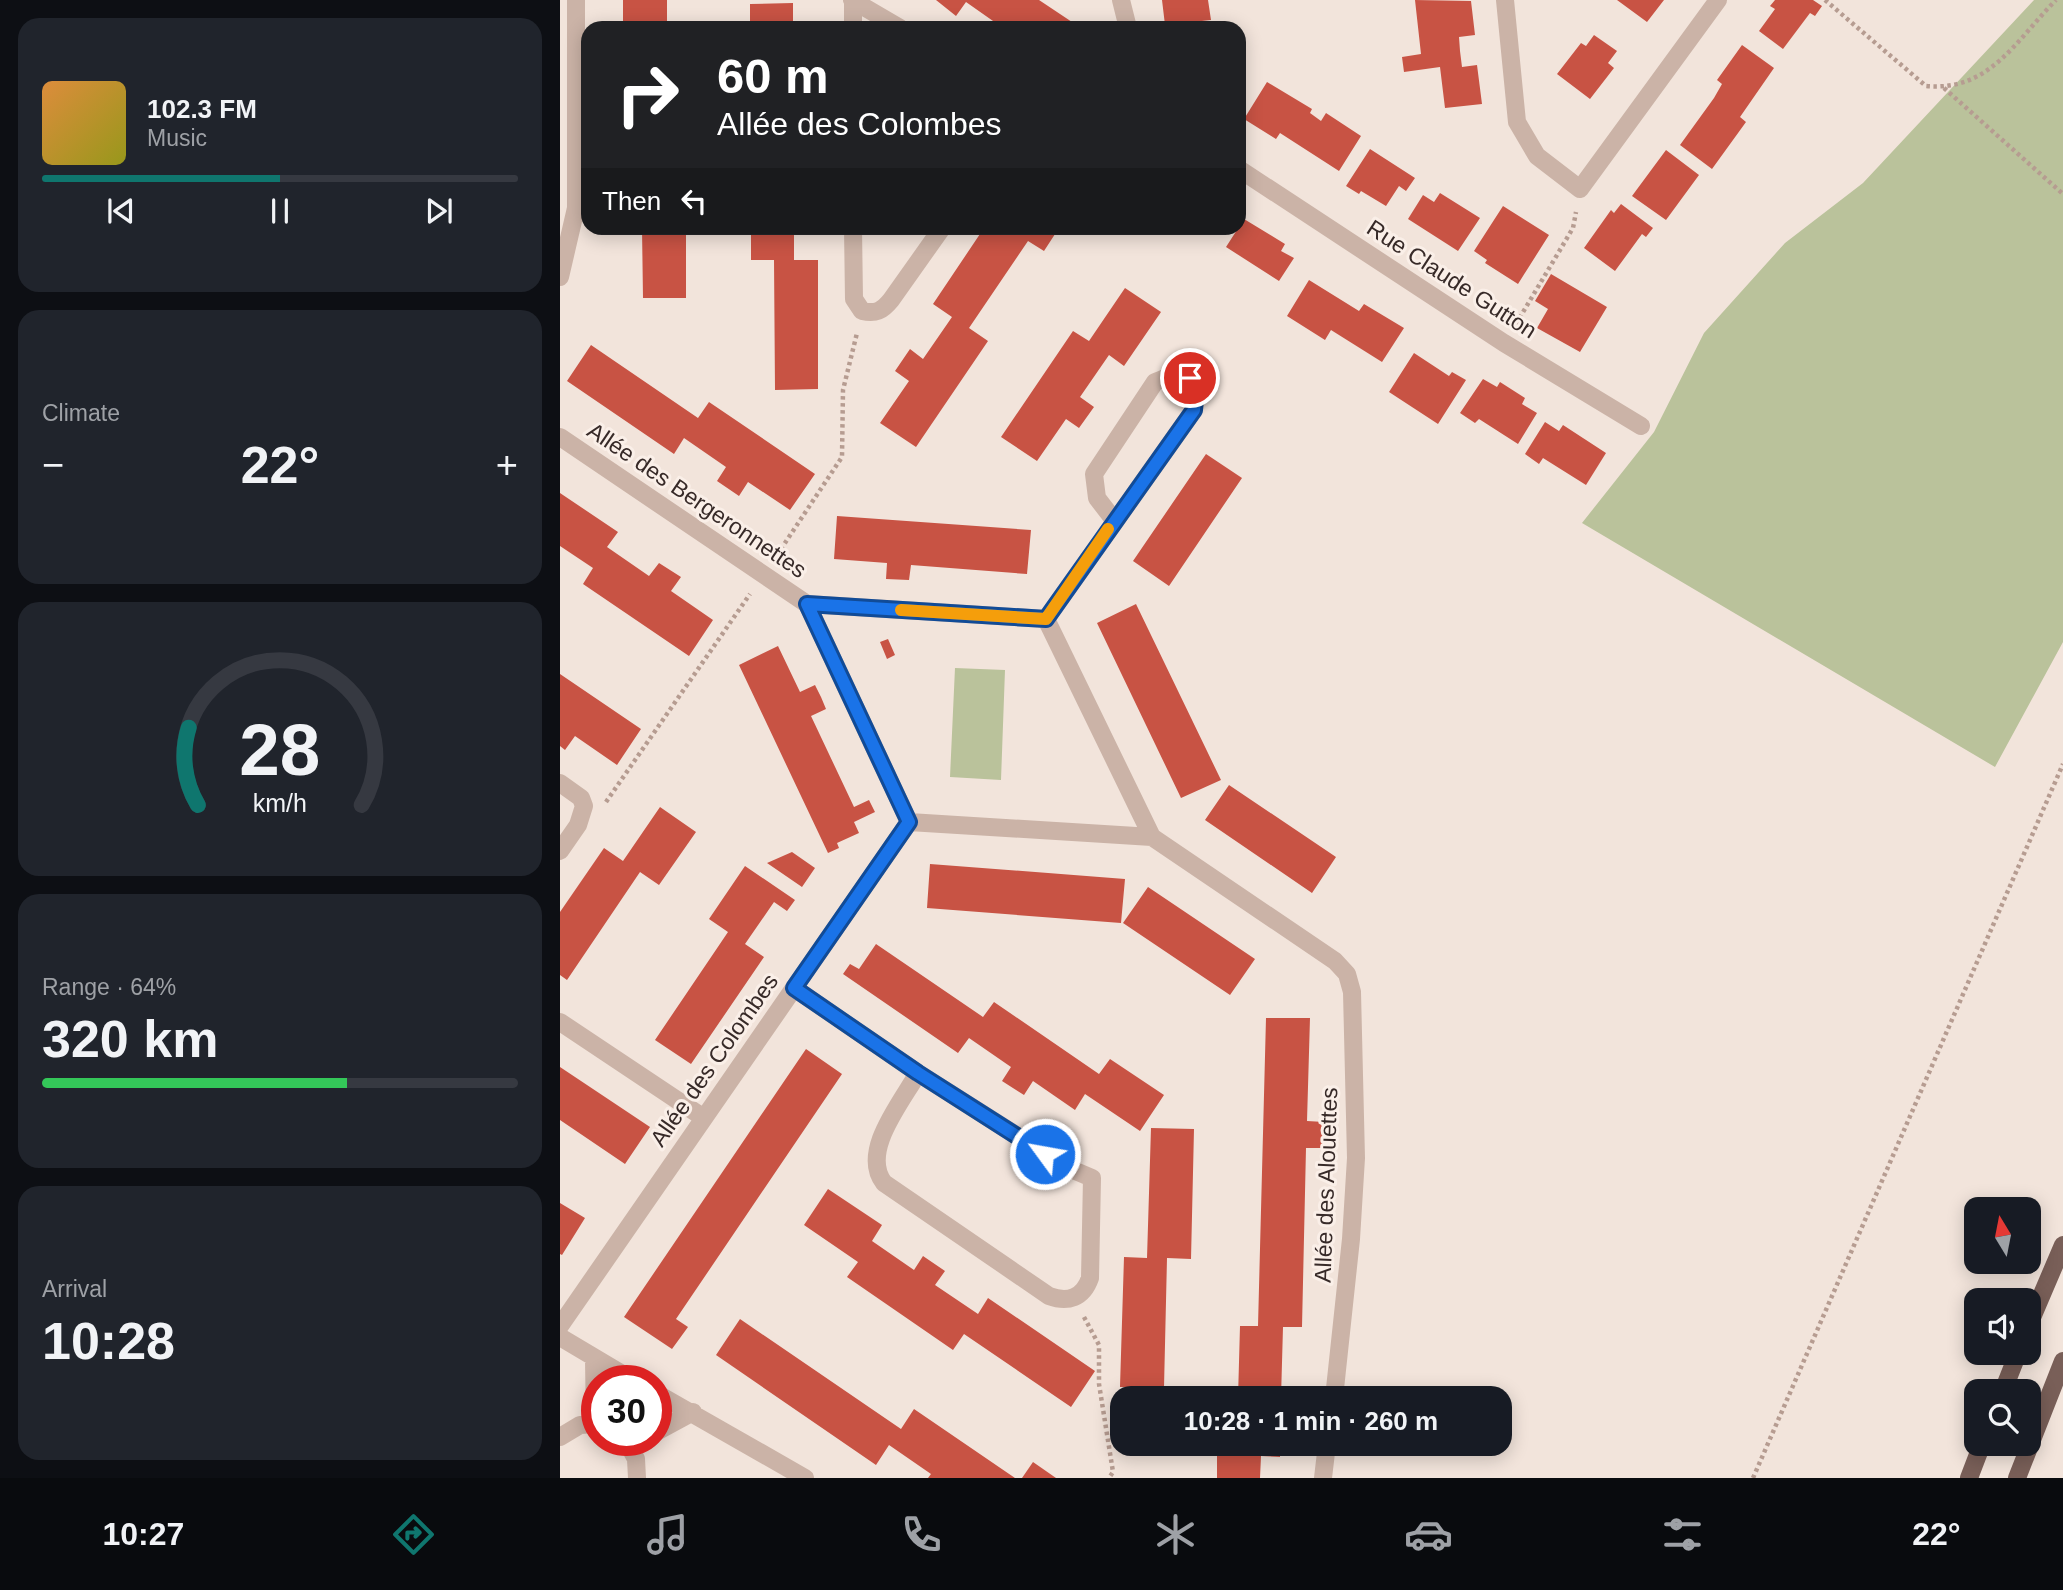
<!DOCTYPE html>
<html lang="en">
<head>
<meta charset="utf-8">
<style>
  :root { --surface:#171b24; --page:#20242c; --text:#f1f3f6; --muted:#9ea1a6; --line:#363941; --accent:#0f766e }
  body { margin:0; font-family:Arial,sans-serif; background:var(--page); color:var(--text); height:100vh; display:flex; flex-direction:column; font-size:26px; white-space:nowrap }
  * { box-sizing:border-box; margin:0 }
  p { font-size:23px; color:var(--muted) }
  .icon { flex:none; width:38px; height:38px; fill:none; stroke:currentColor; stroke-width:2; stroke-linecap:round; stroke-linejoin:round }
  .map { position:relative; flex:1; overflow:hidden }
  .details { display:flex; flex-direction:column; gap:18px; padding:18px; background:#0d0f14; width:560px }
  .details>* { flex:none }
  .banner { position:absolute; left:21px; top:21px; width:665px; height:214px; border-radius:21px; box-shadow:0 4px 18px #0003; background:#202124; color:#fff; overflow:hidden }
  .needle { width:46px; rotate:350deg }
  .fabs { position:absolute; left:1404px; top:1197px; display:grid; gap:14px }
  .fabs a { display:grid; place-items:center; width:77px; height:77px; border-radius:14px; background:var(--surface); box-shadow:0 4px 18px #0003; font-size:35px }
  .speed { position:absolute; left:21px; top:1365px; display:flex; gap:14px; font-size:35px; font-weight:700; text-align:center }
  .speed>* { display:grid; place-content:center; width:91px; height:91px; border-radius:50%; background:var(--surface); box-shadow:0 4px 18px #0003; line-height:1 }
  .speed .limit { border:10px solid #d22; background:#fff; color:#111 }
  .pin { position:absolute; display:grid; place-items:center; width:60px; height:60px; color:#fff; margin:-30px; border:4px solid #fff; border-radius:50%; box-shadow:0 2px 7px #0007 }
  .me { position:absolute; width:77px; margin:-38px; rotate:302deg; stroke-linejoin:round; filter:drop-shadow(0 0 5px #0008) }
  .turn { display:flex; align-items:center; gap:24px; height:147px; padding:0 21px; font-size:32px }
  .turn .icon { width:91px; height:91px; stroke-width:2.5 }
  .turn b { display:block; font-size:49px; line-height:60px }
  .then { display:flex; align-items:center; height:66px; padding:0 21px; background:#0003; gap:14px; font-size:26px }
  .big { font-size:52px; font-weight:700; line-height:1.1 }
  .details .widget { flex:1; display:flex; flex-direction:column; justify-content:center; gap:10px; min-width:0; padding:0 24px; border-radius:21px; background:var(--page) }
  .details .dial { align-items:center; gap:0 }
  .dial svg { height:182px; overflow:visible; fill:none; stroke:var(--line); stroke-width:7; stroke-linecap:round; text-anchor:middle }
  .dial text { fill:var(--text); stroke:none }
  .song { display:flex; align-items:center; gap:21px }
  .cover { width:84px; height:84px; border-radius:10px; background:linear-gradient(135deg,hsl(30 70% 55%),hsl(60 70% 35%)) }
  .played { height:7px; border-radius:4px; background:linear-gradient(90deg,var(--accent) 50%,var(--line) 50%) }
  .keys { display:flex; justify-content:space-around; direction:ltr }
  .heat { display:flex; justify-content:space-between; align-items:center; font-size:38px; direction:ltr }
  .charge { height:10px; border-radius:5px; background:linear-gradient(90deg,#34c759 64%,var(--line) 0) }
  .trip { position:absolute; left:550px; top:1386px; width:402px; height:70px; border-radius:21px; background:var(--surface); box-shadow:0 4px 18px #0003; font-weight:700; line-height:70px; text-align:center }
  .tab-bar { display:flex; height:112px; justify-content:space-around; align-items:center; background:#090b0e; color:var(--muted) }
  .tab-bar .icon { width:49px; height:49px }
  .tab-bar .on { color:var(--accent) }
  .tab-bar b { font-size:32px; color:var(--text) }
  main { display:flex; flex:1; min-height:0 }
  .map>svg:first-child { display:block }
  .green { fill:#bac29b }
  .building { fill:#c85344 }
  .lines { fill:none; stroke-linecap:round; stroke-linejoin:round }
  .path { stroke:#b69c91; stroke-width:4.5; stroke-dasharray:3.5 3.5; stroke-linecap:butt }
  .street { stroke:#cbb3a7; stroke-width:18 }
  .primary { stroke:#795f58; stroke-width:18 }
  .route-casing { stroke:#114b97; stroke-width:18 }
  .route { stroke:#1a73e8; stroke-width:12 }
  .slow { stroke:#f59e0b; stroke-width:12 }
  .labels { text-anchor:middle; stroke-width:6; stroke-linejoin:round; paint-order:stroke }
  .street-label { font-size:23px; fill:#372a28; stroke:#faefe8 }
</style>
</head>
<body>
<main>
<section class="details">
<div class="widget">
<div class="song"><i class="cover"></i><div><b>102.3 FM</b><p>Music</p></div></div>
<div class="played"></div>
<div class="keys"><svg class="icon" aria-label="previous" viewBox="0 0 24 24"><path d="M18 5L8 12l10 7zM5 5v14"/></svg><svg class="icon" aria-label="pause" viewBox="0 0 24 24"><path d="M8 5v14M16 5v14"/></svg><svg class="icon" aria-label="next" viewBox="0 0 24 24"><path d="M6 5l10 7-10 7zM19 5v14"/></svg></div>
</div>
<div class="widget"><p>Climate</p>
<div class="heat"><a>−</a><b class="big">22°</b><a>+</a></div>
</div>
<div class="widget dial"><svg viewBox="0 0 100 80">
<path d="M14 69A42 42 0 1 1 86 69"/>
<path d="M14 69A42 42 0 0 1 10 35" stroke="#0f766e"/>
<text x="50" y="56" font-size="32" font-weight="700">28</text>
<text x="50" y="72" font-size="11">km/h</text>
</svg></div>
<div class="widget"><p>Range · 64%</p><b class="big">320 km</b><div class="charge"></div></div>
<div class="widget"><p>Arrival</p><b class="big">10:28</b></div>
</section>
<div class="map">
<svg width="1503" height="1478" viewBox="0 0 1503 1478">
  <rect width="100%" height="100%" fill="#f2e4db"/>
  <path class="green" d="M 1474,0 L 1503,0 L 1503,642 L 1435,767 L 1022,523 L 1094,432 L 1144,333 L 1225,243 L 1303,183 Z
    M 395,668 L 445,670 L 441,780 L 390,777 Z"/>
  <path class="building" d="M 63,0 L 107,0 L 107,28 L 63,28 Z
    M 376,0 L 479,0 L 521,28 L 443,28 L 406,2 L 396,16 Z
    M 602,0 L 648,0 L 651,20 L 605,25 Z
    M 855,0 L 911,1 L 915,35 L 899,37 L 900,51 L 902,67 L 917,65 L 922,104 L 885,108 L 880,67 L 844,72 L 842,57 L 861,54 Z
    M 1057,0 L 1104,0 L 1087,22 Z
    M 1215,0 L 1253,0 L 1262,6 L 1255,16 L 1250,13 L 1223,49 L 1199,31 L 1215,9 L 1210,6 Z
    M 233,3 L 233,28 L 190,28 L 190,4 Z
    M 1034,35 L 1057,51 L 1048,63 L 1054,68 L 1030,99 L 997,74 L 1021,43 L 1026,46 Z
    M 1182,45 L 1214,68 L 1180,117 L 1186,122 L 1152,169 L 1120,145 L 1154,98 L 1162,84 L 1157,80 Z
    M 707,82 L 752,109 L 750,113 L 761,121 L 766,113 L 801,136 L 779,171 L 720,133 L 716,139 L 684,119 Z
    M 810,149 L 855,178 L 846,191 L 839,186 L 826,206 L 801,191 L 799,194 L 786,186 Z
    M 1106,150 L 1139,175 L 1106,220 L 1072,196 Z
    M 880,193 L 920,218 L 898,251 L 848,219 L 863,195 L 874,202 Z
    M 1061,204 L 1093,228 L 1086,237 L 1082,234 L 1055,271 L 1024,248 L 1051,210 L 1054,213 Z
    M 943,206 L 989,235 L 958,284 L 925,263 L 927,260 L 914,251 Z
    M 684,219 L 725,244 L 721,251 L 734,258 L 719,281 L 666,247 Z
    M 82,228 L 126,228 L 126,298 L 83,298 Z
    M 191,228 L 234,228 L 234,260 L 258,260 L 258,389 L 215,390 L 214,260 L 191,260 Z
    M 424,228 L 491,228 L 497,231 L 484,251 L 468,241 L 409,328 L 428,341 L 356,447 L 320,423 L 349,381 L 335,371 L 350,349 L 363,359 L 392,317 L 373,304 Z
    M 991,274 L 1047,307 L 1020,352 L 977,328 L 988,309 L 975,301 Z
    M 749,280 L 799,311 L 804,304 L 844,328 L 822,362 L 771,330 L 765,340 L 727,316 Z
    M 565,288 L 601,312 L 564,366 L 549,355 L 520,397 L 534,407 L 519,428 L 506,419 L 477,461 L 441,437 L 513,331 L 529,341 Z
    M 31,345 L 138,418 L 149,402 L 255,474 L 230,510 L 188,482 L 179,496 L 157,481 L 166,467 L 124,438 L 114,454 L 7,381 Z
    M 854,353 L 889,376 L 892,372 L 906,380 L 878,424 L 829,392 Z
    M 923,379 L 937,387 L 940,382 L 965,398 L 962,404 L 977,413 L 958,444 L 919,419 L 915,423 L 900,413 Z
    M 985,422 L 999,431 L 1003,425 L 1046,453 L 1026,485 L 983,458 L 979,464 L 965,454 Z
    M 646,454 L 682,478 L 609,586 L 573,561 Z
    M 0,493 L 58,532 L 47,547 L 89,576 L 99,563 L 121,577 L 111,591 L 153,620 L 129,656 L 23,584 L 33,568 L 0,546 Z
    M 277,516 L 471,530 L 467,574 L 351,565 L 349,580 L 326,579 L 327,563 L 274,559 Z
    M 576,604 L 661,780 L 621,798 L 537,623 Z
    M 328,639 L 335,655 L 327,659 L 320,642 Z
    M 218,646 L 240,692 L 255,685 L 261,697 L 266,709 L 251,716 L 294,807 L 309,800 L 315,812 L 294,822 L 299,833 L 277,843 L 279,848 L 268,853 L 179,665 Z
    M 0,674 L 81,729 L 57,765 L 15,736 L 5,750 L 0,746 Z
    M 669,785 L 776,857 L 752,893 L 645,820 Z
    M 100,807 L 136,832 L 99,885 L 80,872 L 7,980 L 0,975 L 0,912 L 44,848 L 63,861 Z
    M 232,852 L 255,868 L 242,887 L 207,863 Z
    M 370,864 L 565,879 L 561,923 L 367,908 Z
    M 185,866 L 235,900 L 227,911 L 214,902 L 185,944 L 204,957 L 131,1064 L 95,1040 L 168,932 L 149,919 Z
    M 588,887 L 695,959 L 670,995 L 563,923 Z
    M 316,944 L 423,1017 L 434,1002 L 539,1074 L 550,1059 L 604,1095 L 580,1131 L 525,1094 L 515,1110 L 473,1081 L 464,1095 L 442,1081 L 451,1067 L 409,1038 L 398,1053 L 283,974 L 290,964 L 299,969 Z
    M 706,1018 L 750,1018 L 747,1121 L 764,1122 L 763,1148 L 746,1148 L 742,1327 L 723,1327 L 721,1398 L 678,1398 L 680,1326 L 698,1326 Z
    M 246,1049 L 282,1074 L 116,1319 L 128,1327 L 112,1349 L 64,1317 Z
    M 0,1067 L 90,1127 L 65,1164 L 0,1120 Z
    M 591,1128 L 634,1129 L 631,1259 L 607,1258 L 604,1388 L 560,1387 L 564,1257 L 587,1258 Z
    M 268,1189 L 322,1225 L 312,1241 L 354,1270 L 363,1256 L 385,1271 L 375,1285 L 418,1314 L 428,1298 L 535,1371 L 511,1407 L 404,1334 L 393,1350 L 287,1277 L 298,1262 L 244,1225 Z
    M 0,1203 L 25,1218 L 2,1255 L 0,1254 Z
    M 180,1319 L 341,1429 L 354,1409 L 455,1478 L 368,1478 L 371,1474 L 329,1445 L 316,1465 L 156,1355 Z
    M 677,1444 L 720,1444 L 720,1457 L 701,1456 L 700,1478 L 657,1478 L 657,1455 L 676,1455 Z
    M 473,1462 L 496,1478 L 462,1478 Z"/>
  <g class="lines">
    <path class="path" d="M 1265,0 L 1366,86 C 1430,92 1457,39 1496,0
      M 1384,88 L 1503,194
      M 956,324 L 1013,228 L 1016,212
      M 217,555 L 282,457 L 283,390 L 297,333
      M 46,802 L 190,594
      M 524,1317 L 539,1345 L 539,1384 L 553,1472 L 549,1478
      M 1193,1478 L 1503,764"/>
    <path class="street" d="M 292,0 L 340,28
      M 561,0 L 568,28
      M 945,0 L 957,122 L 977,156 L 1020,189 L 1158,0
      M 293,28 L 293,1
      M 679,169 L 944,343 L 1081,426
      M 293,228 L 294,299 L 302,311 C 316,314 322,311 331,300 L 382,228
      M 0,277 L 16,208 L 16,0
      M 0,437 L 247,604 L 486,619 L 592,837 L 349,822 L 247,604
      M 486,619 L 634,410 L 636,386 L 630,378 L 610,376 L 595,382 L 534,474 L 537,498 L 554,520
      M 0,783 L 21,798 L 24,806 L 18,825 L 0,851
      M 592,837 L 775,961 L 787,974 L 792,992 L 796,1158 L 791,1239 L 774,1398
      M 234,988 L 358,1073 L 506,1167 L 532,1178 L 530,1278 C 523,1298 508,1303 489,1296 L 324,1183 C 300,1152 341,1103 358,1073
      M 0,1022 L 144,1118
      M 0,1326 L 349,822
      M 0,1337 L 74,1381
      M 34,1360 L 35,1424
      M 96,1393 L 245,1478
      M 96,1432 L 133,1412
      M 0,1437 L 20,1425 L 37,1424
      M 66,1440 L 76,1459 L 77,1478
      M 763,1478 L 767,1444"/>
    <path class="primary" d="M 1468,1327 L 1503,1245
      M 1443,1391 L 1458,1353
      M 1409,1478 L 1422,1444
      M 1457,1478 L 1503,1361"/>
  </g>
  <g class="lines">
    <g class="route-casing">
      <path id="route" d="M 485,1154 L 358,1073 L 234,988 L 349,822 L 247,604 L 486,619 L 634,410 L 636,387 L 630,378"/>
    </g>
    <use href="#route" class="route"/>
    <path class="slow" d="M 341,610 L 486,619 L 548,529"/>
  </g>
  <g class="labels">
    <g class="street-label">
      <text transform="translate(892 279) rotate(33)" y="8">Rue Claude Gutton</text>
      <text transform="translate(137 500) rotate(34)" y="8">Allée des Bergeronnettes</text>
      <text transform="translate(154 1060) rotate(-55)" y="8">Allée des Colombes</text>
      <text transform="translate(766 1185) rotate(-88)" y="8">Allée des Alouettes</text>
    </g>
  </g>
</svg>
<div class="fabs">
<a><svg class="needle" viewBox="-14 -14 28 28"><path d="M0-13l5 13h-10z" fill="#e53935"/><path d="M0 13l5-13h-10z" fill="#9ea1a6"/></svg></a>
<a><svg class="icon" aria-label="sound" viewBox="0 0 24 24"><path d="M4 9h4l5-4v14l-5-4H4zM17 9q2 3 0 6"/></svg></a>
<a><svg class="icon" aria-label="search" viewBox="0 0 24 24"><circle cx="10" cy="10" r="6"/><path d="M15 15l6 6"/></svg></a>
</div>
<div class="speed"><div class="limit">30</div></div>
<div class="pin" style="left:630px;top:378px;background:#d93025"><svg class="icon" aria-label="arrive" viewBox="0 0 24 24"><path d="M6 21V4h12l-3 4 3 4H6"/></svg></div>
<svg class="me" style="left:485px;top:1154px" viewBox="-20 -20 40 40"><circle r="17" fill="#1a73e8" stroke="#fff" stroke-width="3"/><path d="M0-11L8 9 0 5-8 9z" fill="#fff"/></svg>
<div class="trip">10:28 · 1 min · 260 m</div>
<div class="banner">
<div class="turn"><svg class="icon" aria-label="right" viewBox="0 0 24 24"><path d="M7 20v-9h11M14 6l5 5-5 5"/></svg><div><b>60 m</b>Allée des Colombes</div></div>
<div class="then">Then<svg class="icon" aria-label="left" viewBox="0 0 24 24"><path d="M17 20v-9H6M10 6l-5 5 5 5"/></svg></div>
</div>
</div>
</main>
<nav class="tab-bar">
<b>10:27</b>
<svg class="icon on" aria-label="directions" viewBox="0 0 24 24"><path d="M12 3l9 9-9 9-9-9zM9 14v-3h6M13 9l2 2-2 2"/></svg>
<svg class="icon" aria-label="music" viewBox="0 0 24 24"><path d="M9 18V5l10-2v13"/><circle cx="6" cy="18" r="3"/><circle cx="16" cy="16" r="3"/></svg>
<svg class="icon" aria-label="phone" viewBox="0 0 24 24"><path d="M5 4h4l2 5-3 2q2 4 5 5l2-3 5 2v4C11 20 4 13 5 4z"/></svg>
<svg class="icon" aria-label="climate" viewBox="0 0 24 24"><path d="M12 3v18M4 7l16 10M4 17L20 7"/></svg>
<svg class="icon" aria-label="car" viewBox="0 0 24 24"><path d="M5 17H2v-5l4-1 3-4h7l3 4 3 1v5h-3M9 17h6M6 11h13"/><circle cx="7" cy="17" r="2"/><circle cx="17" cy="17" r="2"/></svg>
<svg class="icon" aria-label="filters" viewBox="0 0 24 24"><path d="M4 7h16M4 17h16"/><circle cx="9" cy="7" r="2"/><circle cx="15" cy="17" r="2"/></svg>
<b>22°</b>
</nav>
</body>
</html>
